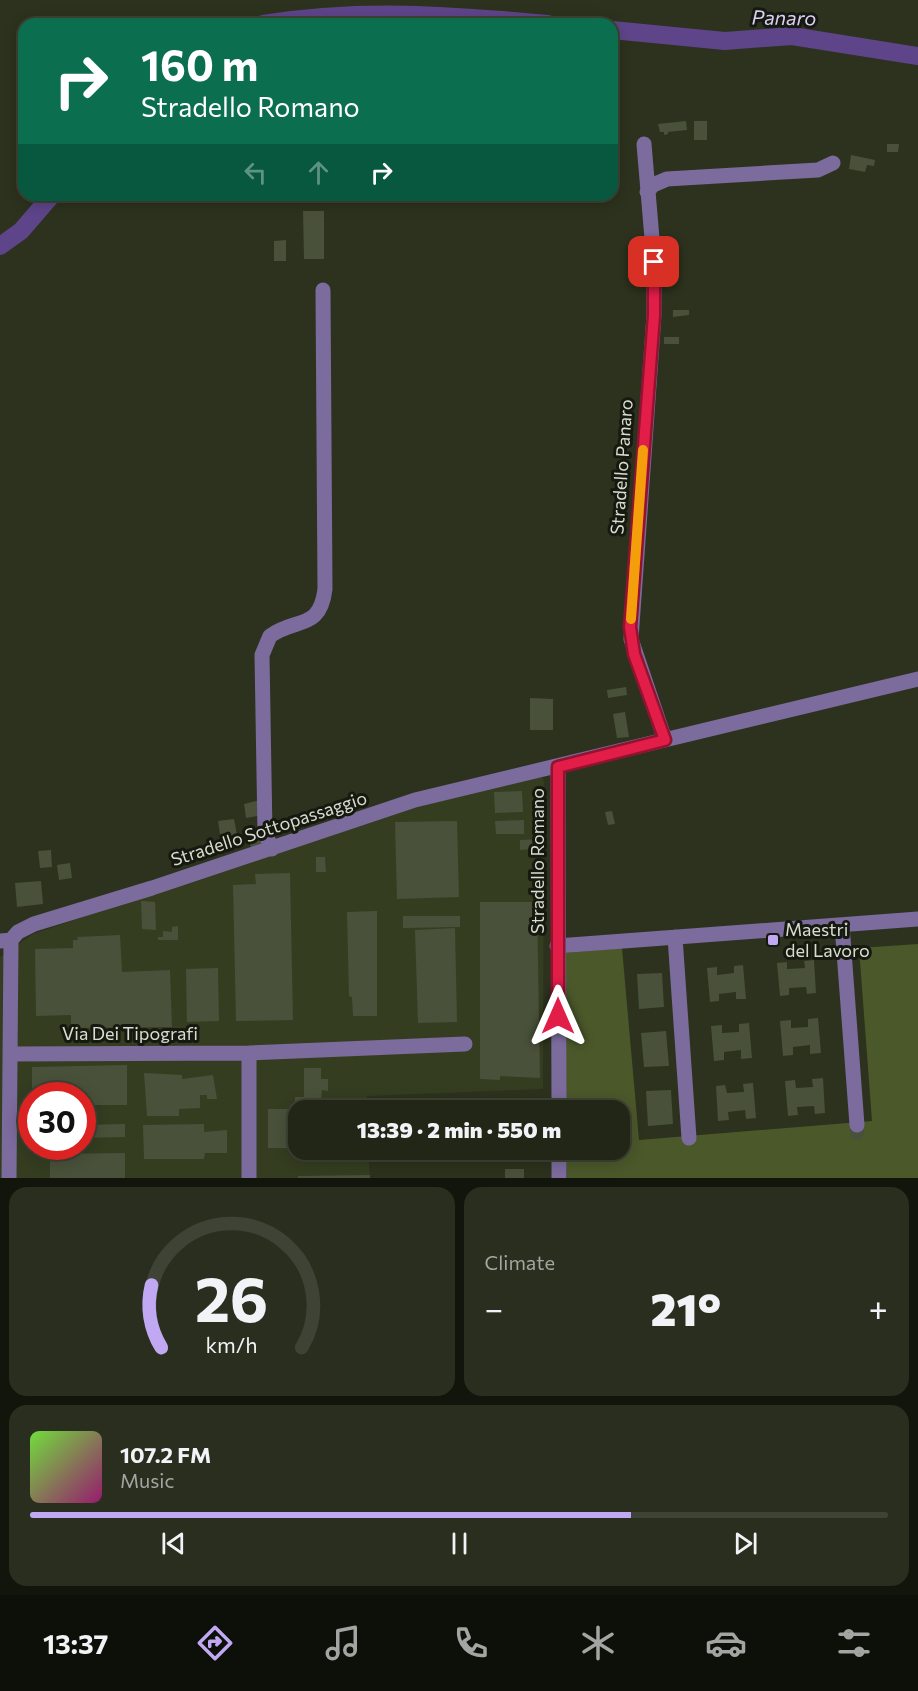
<!DOCTYPE html>
<html lang="en">
<head>
<meta charset="utf-8">
<style>
  :root { --surface:#212616; --page:#292e1f; --text:#f1f3f6; --muted:#a2a5a1; --line:#3e4335; --accent:#c1a8f3 }
  body { margin:0; font-family:Commissioner,sans-serif; background:var(--page); color:var(--text); height:100vh; display:flex; flex-direction:column; font-size:22px; white-space:nowrap }
  * { box-sizing:border-box; margin:0 }
  p { font-size:20px; color:var(--muted) }
  .icon { flex:none; width:33px; height:33px; fill:none; stroke:currentColor; stroke-width:2; stroke-linecap:round; stroke-linejoin:round }
  .map { position:relative; height:1178px; overflow:hidden }
  .side { display:flex; flex-direction:column; gap:9px; padding:9px; background:#12150c; flex:1 }
  .side>* { flex:none }
  .hud { position:absolute; left:18px; top:18px; width:600px; height:183px; border-radius:18px; box-shadow:0 3px 15px #0003,0 0 0 2px var(--line); background:#0b6e4f; color:#fff; overflow:hidden }
  .speed { position:absolute; left:18px; top:1082px; display:flex; gap:12px; font-size:30px; font-weight:700; text-align:center }
  .speed>* { display:grid; place-content:center; width:78px; height:78px; border-radius:50%; background:var(--surface); box-shadow:0 3px 15px #0003,0 0 0 2px var(--line); line-height:1 }
  .speed .limit { border:9px solid #d22; background:#fff; color:#111 }
  .pin { position:absolute; display:grid; place-items:center; width:51px; height:51px; color:#fff; margin:-26px; border-radius:12px; box-shadow:0 3px 9px #0006 }
  .me { position:absolute; width:66px; margin:-33px; rotate:0deg; stroke-linejoin:round; filter:drop-shadow(0 0 4px #0008) }
  .turn { display:flex; align-items:center; gap:21px; height:126px; padding:0 24px; font-size:27px }
  .turn .icon { width:78px; height:78px; stroke-width:2.5 }
  .turn b { display:block; font-size:42px; line-height:51px }
  .lanes { display:flex; align-items:center; height:57px; padding:0 24px; background:#0003; justify-content:center; gap:30px; direction:ltr }
  .lanes .off { opacity:.35 }
  .big { font-size:45px; font-weight:800; line-height:1.1 }
  .side .widget { flex:1; display:flex; flex-direction:column; justify-content:center; gap:9px; min-width:0; padding:0 21px; border-radius:18px; background:var(--page) }
  .side .dial { align-items:center; gap:0 }
  .dial svg { height:156px; overflow:visible; fill:none; stroke:var(--line); stroke-width:7; stroke-linecap:round; text-anchor:middle }
  .dial text { fill:var(--text); stroke:none }
  .song { display:flex; align-items:center; gap:18px }
  .cover { width:72px; height:72px; border-radius:9px; background:linear-gradient(135deg,hsl(100 70% 55%),hsl(320 70% 35%)) }
  .played { height:6px; border-radius:3px; background:linear-gradient(90deg,var(--accent) 70%,var(--line) 70%) }
  .keys { display:flex; justify-content:space-around; direction:ltr }
  .heat { display:flex; justify-content:space-between; align-items:center; font-size:33px; direction:ltr }
  .side .tiles { flex:1; display:grid; gap:9px; grid-template-columns:1fr 1fr }
  .widget:last-child { grid-column:span 2 }
  .trip { position:absolute; left:288px; top:1100px; width:342px; height:60px; border-radius:18px; background:var(--surface); box-shadow:0 3px 15px #0003,0 0 0 2px var(--line); font-weight:800; line-height:60px; text-align:center }
  .tab-bar { display:flex; height:96px; justify-content:space-around; align-items:center; background:#0d0f09; color:var(--muted) }
  .tab-bar .icon { width:42px; height:42px }
  .tab-bar .selected { color:var(--accent) }
  .tab-bar b { font-size:27px; color:var(--text) }
  .map>svg:first-child { display:block }
  .built { fill:#343d20; fill-rule:evenodd }
  .green { fill:#4b582a }
  .lines { fill:none; stroke-linecap:round; stroke-linejoin:round }
  .river { stroke:#5e4489; stroke-width:18 }
  .building { fill:#49513a }
  .minor { stroke:#7c6b9d; stroke-width:15 }
  .route-casing { stroke:#92132f; stroke-width:15 }
  .route { stroke:#e11d48; stroke-width:10 }
  .slow { stroke:#f59e0b; stroke-width:10 }
  .poi-dot { fill:#c1a8f3; stroke:#16190f; stroke-width:2 }
  .labels { text-anchor:middle; stroke-width:6; stroke-linejoin:round; paint-order:stroke }
  .street-label { font-size:18px; fill:#d9ddd0; stroke:#16190f }
  .poi-label { font-size:18px; fill:#d9ddd0; stroke:#16190f; text-anchor:start }
  .water-label { font-size:20px; font-style:italic; fill:#ddd0f8; stroke:#16190f }
</style>
</head>
<body>
<div class="map">
<svg width="918" height="1178" viewBox="0 0 918 1178">
  <rect width="100%" height="100%" fill="#2c321d"/>
  <path class="built" d="M 537,777 L 543,778 L 544,783 L 543,1089 L 367,1096 L 367,1110 L 298,1110 L 298,1149 L 368,1149 L 370,1178 L 0,1178 L 0,957 L 33,934 L 383,815 ZM 32,1095 L 82,1095 L 82,1146 L 32,1146 Z"/>
  <path class="green" d="M 918,944 L 918,1178 L 567,1178 L 566,1149 L 620,1149 L 620,1110 L 565,1110 L 565,953 L 622,948 L 639,1140 L 872,1121 L 859,948 Z"/>
  <g class="lines">
    <path class="river" d="M 263,24 C 359,8 452,15 548,24
      M 612,30 L 725,41 L 792,36 L 918,56
      M 0,246 L 21,231 L 52,195"/>
  </g>
  <path class="building" d="M 686,121 L 687,130 L 668,132 L 668,134 L 664,135 L 664,132 L 660,132 L 658,124 Z
    M 694,121 L 707,121 L 707,140 L 694,140 Z
    M 887,144 L 899,144 L 898,152 L 887,152 Z
    M 851,155 L 875,160 L 874,166 L 867,165 L 865,172 L 849,169 Z
    M 303,211 L 324,211 L 324,259 L 304,259 Z
    M 286,240 L 286,261 L 274,261 L 274,241 Z
    M 673,310 L 689,310 L 689,315 L 673,317 Z
    M 664,337 L 679,337 L 679,344 L 664,344 Z
    M 626,687 L 627,695 L 608,698 L 607,690 Z
    M 530,698 L 553,699 L 553,730 L 530,730 Z
    M 625,712 L 629,737 L 617,738 L 613,714 Z
    M 522,791 L 523,812 L 495,813 L 494,792 Z
    M 260,800 L 263,815 L 246,818 L 244,804 Z
    M 612,811 L 615,824 L 608,825 L 605,812 Z
    M 234,819 L 239,845 L 222,847 L 218,821 Z
    M 524,820 L 524,834 L 496,834 L 495,821 Z
    M 457,821 L 459,897 L 397,899 L 395,822 Z
    M 258,831 L 262,844 L 251,848 L 247,834 Z
    M 545,839 L 546,848 L 520,850 L 520,840 Z
    M 51,850 L 52,867 L 40,868 L 38,851 Z
    M 316,857 L 325,857 L 326,872 L 316,872 Z
    M 70,863 L 72,878 L 59,880 L 57,865 Z
    M 290,873 L 293,1020 L 236,1021 L 233,885 L 256,884 L 255,874 Z
    M 41,881 L 43,904 L 17,907 L 15,883 Z
    M 141,901 L 155,902 L 156,930 L 142,929 Z
    M 480,902 L 537,902 L 540,1078 L 500,1076 L 500,1080 L 480,1079 Z
    M 377,911 L 377,1016 L 353,1016 L 352,997 L 349,996 L 347,912 Z
    M 403,916 L 460,916 L 460,927 L 403,928 Z
    M 178,926 L 178,940 L 158,940 L 158,937 L 163,937 L 163,931 L 172,932 L 172,927 Z
    M 455,928 L 457,1022 L 418,1023 L 415,930 Z
    M 120,935 L 122,972 L 170,970 L 172,1027 L 71,1028 L 71,1015 L 36,1016 L 35,949 L 73,948 L 73,940 L 78,940 L 77,937 Z
    M 814,960 L 816,993 L 807,994 L 806,987 L 789,988 L 789,995 L 780,996 L 777,963 L 787,962 L 787,969 L 805,968 L 804,961 Z
    M 743,965 L 746,999 L 736,999 L 736,992 L 719,994 L 719,1001 L 710,1002 L 707,968 L 717,967 L 717,975 L 734,973 L 734,966 Z
    M 218,968 L 219,1021 L 187,1022 L 186,969 Z
    M 662,973 L 664,1007 L 639,1009 L 637,974 Z
    M 818,1018 L 821,1053 L 810,1054 L 810,1045 L 793,1047 L 793,1055 L 783,1056 L 780,1021 L 791,1020 L 791,1028 L 808,1027 L 808,1019 Z
    M 749,1023 L 752,1058 L 741,1059 L 741,1050 L 724,1052 L 724,1060 L 714,1061 L 711,1026 L 722,1025 L 722,1033 L 739,1032 L 739,1024 Z
    M 666,1031 L 669,1066 L 644,1067 L 641,1033 Z
    M 127,1065 L 127,1105 L 82,1105 L 82,1095 L 32,1095 L 32,1067 Z
    M 304,1068 L 321,1068 L 321,1079 L 328,1079 L 328,1091 L 322,1090 L 320,1110 L 298,1110 L 298,1148 L 268,1148 L 268,1109 L 295,1109 L 295,1097 L 304,1097 Z
    M 144,1073 L 182,1075 L 182,1079 L 213,1075 L 217,1099 L 207,1099 L 207,1095 L 200,1095 L 200,1108 L 179,1109 L 179,1116 L 147,1116 Z
    M 823,1078 L 825,1113 L 815,1114 L 814,1106 L 797,1107 L 798,1115 L 788,1116 L 785,1081 L 795,1080 L 796,1088 L 813,1087 L 812,1079 Z
    M 753,1083 L 756,1118 L 746,1119 L 745,1110 L 728,1112 L 729,1120 L 718,1121 L 716,1086 L 725,1085 L 727,1093 L 744,1092 L 743,1084 Z
    M 671,1090 L 673,1124 L 648,1126 L 646,1091 Z
    M 125,1124 L 125,1137 L 82,1138 L 82,1125 Z
    M 204,1124 L 204,1132 L 227,1130 L 227,1153 L 205,1153 L 204,1159 L 144,1159 L 143,1125 Z
    M850 1133a7 7 0 1 1 14 0a7 7 0 1 1-14 0Z
    M 338,1149 L 370,1149 L 370,1154 L 338,1155 Z
    M 460,1149 L 491,1149 L 491,1161 L 460,1162 Z
    M 125,1153 L 125,1178 L 50,1178 L 50,1154 Z
    M 505,1169 L 524,1169 L 524,1178 L 505,1178 Z
    M 370,1175 L 370,1178 L 298,1178 L 298,1176 Z"/>
  <g class="lines">
    <path class="minor" d="M 644,144 L 654,262 L 654,315 L 631,639 L 665,740
      M 647,192 L 653,185 L 667,179 L 818,170 L 833,163
      M 558,767 L 559,1110
      M 272,849 L 265,833 L 262,655 L 270,636 C 296,617 320,631 325,589 L 323,290
      M 842,925 L 857,1125
      M 675,937 L 689,1138
      M 0,941 L 11,940 L 18,932 L 34,924 L 152,888 L 415,800 L 918,679
      M 557,946 L 918,919
      M 10,1054 L 249,1053 L 465,1044
      M 559,1149 L 559,1178
      M 9,1178 L 11,940
      M 249,1178 L 249,1053"/>
  </g>
  <g class="lines">
    <g class="route-casing">
      <path id="route" d="M 558,1016 L 558,767 L 665,740 L 634,654 L 630,627 L 654,315 L 654,262"/>
    </g>
    <use href="#route" class="route"/>
    <path class="slow" d="M 631,619 L 643,450"/>
  </g>
  <rect class="poi-dot" x="767" y="934" width="12" height="12" rx="3"/>
  <g class="labels">
    <g class="street-label">
      <text transform="translate(622 467) rotate(-86)" y="6">Stradello Panaro</text>
      <text transform="translate(269 829) rotate(-18)" y="6">Stradello Sottopassaggio</text>
      <text transform="translate(538 861) rotate(-90)" y="6">Stradello Romano</text>
      <text x="130" y="1040">Via Dei Tipografi</text>
    </g>
    <g class="poi-label">
      <text x="785" y="936">Maestri<tspan x="785" dy="21">del Lavoro</tspan></text>
    </g>
    <g class="water-label">
      <text transform="translate(784 18) rotate(1)" y="7">Panaro</text>
    </g>
  </g>
</svg>
<div class="speed"><div class="limit">30</div></div>
<div class="pin" style="left:654px;top:262px;background:#d93025"><svg class="icon" aria-label="arrive" viewBox="0 0 24 24"><path d="M6 21V4h12l-3 4 3 4H6"/></svg></div>
<svg class="me" style="left:558px;top:1016px" viewBox="-20 -20 40 40"><path d="M0-17L14 15 0 8-14 15z" fill="#e11d48" stroke="#fff" stroke-width="4"/></svg>
<div class="trip">13:39 · 2 min · 550 m</div>
<div class="hud">
<div class="turn"><svg class="icon" aria-label="right" viewBox="0 0 24 24"><path d="M7 20v-9h11M14 6l5 5-5 5"/></svg><div><b>160 m</b>Stradello Romano</div></div>
<div class="lanes"><svg class="icon off" aria-label="left" viewBox="0 0 24 24"><path d="M17 20v-9H6M10 6l-5 5 5 5"/></svg><svg class="icon off" aria-label="ahead" viewBox="0 0 24 24"><path d="M12 20V5M6 11l6-6 6 6"/></svg><svg class="icon" aria-label="right" viewBox="0 0 24 24"><path d="M7 20v-9h11M14 6l5 5-5 5"/></svg></div>
</div>
</div>
<section class="side">
<div class="tiles">
<div class="widget dial"><svg viewBox="0 0 100 80">
<path d="M14 69A42 42 0 1 1 86 69"/>
<path d="M14 69A42 42 0 0 1 9 37" stroke="#c1a8f3"/>
<text x="50" y="56" font-size="32" font-weight="700">26</text>
<text x="50" y="72" font-size="11">km/h</text>
</svg></div>
<div class="widget"><p>Climate</p>
<div class="heat"><a>−</a><b class="big">21°</b><a>+</a></div>
</div>
<div class="widget">
<div class="song"><i class="cover"></i><div><b>107.2 FM</b><p>Music</p></div></div>
<div class="played"></div>
<div class="keys"><svg class="icon" aria-label="previous" viewBox="0 0 24 24"><path d="M18 5L8 12l10 7zM5 5v14"/></svg><svg class="icon" aria-label="pause" viewBox="0 0 24 24"><path d="M8 5v14M16 5v14"/></svg><svg class="icon" aria-label="next" viewBox="0 0 24 24"><path d="M6 5l10 7-10 7zM19 5v14"/></svg></div>
</div>
</div>
</section>
<nav class="tab-bar">
<b>13:37</b>
<svg class="icon selected" aria-label="directions" viewBox="0 0 24 24"><path d="M12 3l9 9-9 9-9-9zM9 14v-3h6M13 9l2 2-2 2"/></svg>
<svg class="icon" aria-label="music" viewBox="0 0 24 24"><path d="M9 18V5l10-2v13"/><circle cx="6" cy="18" r="3"/><circle cx="16" cy="16" r="3"/></svg>
<svg class="icon" aria-label="phone" viewBox="0 0 24 24"><path d="M5 4h4l2 5-3 2q2 4 5 5l2-3 5 2v4C11 20 4 13 5 4z"/></svg>
<svg class="icon" aria-label="climate" viewBox="0 0 24 24"><path d="M12 3v18M4 7l16 10M4 17L20 7"/></svg>
<svg class="icon" aria-label="car" viewBox="0 0 24 24"><path d="M5 17H2v-5l4-1 3-4h7l3 4 3 1v5h-3M9 17h6M6 11h13"/><circle cx="7" cy="17" r="2"/><circle cx="17" cy="17" r="2"/></svg>
<svg class="icon" aria-label="filters" viewBox="0 0 24 24"><path d="M4 7h16M4 17h16"/><circle cx="9" cy="7" r="2"/><circle cx="15" cy="17" r="2"/></svg>
</nav>
</body>
</html>
